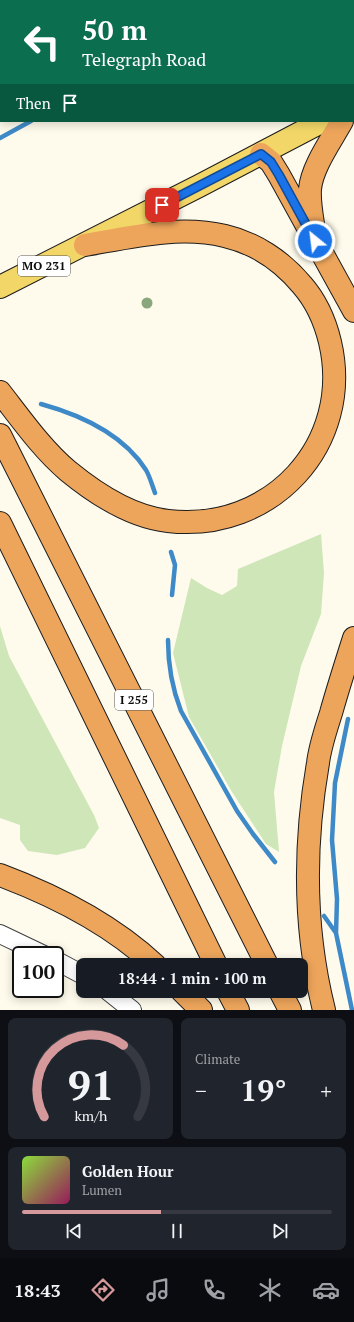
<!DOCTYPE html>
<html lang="en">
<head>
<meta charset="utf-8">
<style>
  :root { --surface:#171b24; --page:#20242c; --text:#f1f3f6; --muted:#9ea1a6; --line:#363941; --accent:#d6999b }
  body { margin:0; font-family:"PT Serif",serif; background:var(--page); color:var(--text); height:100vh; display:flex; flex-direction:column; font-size:15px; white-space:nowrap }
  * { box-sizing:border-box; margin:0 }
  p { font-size:13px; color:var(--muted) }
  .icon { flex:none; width:22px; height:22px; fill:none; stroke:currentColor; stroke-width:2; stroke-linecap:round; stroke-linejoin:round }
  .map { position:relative; height:1010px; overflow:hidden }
  .panel { display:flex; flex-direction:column; gap:8px; padding:8px; background:#0d0f14; flex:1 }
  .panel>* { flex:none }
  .guide { position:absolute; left:0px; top:0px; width:354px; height:122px; box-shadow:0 2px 10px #0003; background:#0b6e4f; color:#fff; overflow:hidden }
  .speed { position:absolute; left:12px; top:946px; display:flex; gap:8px; font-size:20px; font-weight:700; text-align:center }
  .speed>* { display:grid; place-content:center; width:52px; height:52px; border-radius:50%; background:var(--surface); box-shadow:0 2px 10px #0003; line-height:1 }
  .speed .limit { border:2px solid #111; border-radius:6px; background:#fff; color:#111 }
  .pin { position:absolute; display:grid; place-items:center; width:34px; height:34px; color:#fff; margin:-17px; border-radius:8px; box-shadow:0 2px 6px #0006 }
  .me { position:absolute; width:44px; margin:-22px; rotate:331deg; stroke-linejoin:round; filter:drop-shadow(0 0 3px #0008) }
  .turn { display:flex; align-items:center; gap:14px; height:84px; padding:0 16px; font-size:18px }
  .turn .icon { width:52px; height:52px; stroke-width:2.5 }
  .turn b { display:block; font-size:28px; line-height:34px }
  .then { display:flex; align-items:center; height:38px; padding:0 16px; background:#0003; gap:8px; font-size:15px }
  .big { font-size:30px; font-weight:700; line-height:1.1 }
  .panel .card { flex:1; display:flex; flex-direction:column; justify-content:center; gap:6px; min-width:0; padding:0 14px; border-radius:8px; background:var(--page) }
  .panel .dial { align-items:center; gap:0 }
  .dial svg { height:104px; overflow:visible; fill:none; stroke:var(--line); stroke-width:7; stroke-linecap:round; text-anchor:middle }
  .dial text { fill:var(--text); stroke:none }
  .song { display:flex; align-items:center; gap:12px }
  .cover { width:48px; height:48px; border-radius:6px; background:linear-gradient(135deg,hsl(90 70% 55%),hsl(330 70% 35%)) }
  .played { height:4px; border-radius:2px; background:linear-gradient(90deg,var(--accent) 45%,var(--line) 45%) }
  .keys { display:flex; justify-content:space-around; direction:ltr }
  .heat { display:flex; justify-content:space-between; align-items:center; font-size:22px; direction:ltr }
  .panel .tiles { flex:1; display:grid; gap:8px; grid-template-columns:1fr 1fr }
  .card:last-child { grid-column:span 2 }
  .trip { position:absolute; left:76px; top:958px; width:232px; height:40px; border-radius:8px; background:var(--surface); box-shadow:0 2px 10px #0003; font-weight:700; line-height:40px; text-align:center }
  .menu { display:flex; height:64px; justify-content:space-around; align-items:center; background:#090b0e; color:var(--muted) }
  .menu .icon { width:28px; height:28px }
  .menu .active { color:var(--accent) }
  .menu b { font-size:18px; color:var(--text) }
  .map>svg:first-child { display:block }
  .green { fill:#cee6b8 }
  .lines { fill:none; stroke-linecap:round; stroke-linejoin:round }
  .stream { stroke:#3e89c7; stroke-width:4.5 }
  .minor-casing { stroke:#3f3f3f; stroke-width:20 }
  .major-casing { stroke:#1d1d1d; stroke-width:24 }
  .highway-casing { stroke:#1d1d1d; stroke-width:24 }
  .minor { stroke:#fff; stroke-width:18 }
  .major { stroke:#f2d768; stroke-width:22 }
  .highway { stroke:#eda55b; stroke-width:22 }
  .tree { fill:#89a67c }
  .route-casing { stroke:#114b97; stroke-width:10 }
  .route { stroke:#1a73e8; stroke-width:7 }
  .labels { text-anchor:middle; stroke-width:4; stroke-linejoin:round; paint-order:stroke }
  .shield { fill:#fff; stroke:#555; stroke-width:1 }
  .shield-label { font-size:12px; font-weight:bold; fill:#0c0c0c }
</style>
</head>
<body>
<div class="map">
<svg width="354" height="1010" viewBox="0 0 354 1010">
  <rect width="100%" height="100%" fill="#fefbec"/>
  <path class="green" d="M 321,534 L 324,573 L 321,614 L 301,666 L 282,746 L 274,792 L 279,852 L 266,844 L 232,792 L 189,717 L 173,653 L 191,578 L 207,588 L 222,595 L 237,586 L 238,569 Z
    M 0,626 L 9,656 L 94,815 L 99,828 L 85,848 L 57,855 L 28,851 L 20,840 L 20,825 L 0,818 Z"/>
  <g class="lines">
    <path class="stream" d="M 58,0 L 58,1
      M 0,138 L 31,121
      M 41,404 C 81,415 123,434 146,470 C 150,477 152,485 155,493
      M 171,552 L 175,565 L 172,595
      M 168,640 C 168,665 172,688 181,711 L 237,811 L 253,834 L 275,862
      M 324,916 L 336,933 L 352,1010
      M 336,933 L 337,899 L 332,840 L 335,783 L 348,719"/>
    <g class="minor-casing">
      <path id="minor" d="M 252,0 L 256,1
        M 327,1 L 330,0
        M 0,934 L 44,955
        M 55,960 L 83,975
        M 108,991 L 132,1010"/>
    </g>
    <g class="major-casing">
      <path id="major" d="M 353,105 L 354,104
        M 0,287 L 199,186 L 323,121"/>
    </g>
    <g class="highway-casing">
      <path id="highway" d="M 185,0 L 186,1
        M 353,63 L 354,63
        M 261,154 L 271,162 L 279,175 L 354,311
        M 314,230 C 312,217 309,202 310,189 C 312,167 331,141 342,121
        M 0,392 C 21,419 42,449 68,471 C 96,494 131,517 168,521 C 271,533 354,444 330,342 C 325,321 316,301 302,285 C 282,261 255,243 225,236 C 179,225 131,237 85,245
        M 0,435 L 267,965
        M 0,523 L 216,965
        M 0,875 C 56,896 111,924 155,965
        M 182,991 L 201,1010
        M 228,991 L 238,1010
        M 280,991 L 290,1010
        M 324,1010 C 304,930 304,844 318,763 C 320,746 326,729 331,713 C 338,688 346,663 354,638"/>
    </g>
    <use href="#minor" class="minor"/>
    <use href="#major" class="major"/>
    <use href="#highway" class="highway"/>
  </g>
  <circle class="tree" cx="147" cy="303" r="5.5"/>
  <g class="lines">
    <g class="route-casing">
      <path id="route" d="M 162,205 L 261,154 L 271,162 L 279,175 L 315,241"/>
    </g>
    <use href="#route" class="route"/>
  </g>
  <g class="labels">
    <g class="shield">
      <rect x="18" y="256" width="52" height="20" rx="3"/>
      <rect x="115" y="690" width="38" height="20" rx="3"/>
    </g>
    <g class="shield-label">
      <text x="44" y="270">MO 231</text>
      <text x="134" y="704">I 255</text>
    </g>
  </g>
</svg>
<div class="speed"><div class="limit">100</div></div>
<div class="pin" style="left:162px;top:205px;background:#d93025"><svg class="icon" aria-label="arrive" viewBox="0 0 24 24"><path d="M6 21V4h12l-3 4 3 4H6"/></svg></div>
<svg class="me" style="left:315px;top:241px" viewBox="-20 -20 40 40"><circle r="17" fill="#1a73e8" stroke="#fff" stroke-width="3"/><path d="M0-11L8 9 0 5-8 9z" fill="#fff"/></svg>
<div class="trip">18:44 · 1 min · 100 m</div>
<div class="guide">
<div class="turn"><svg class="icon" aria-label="left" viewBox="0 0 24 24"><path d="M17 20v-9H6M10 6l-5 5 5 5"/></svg><div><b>50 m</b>Telegraph Road</div></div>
<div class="then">Then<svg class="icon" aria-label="arrive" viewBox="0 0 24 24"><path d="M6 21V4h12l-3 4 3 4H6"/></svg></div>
</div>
</div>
<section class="panel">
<div class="tiles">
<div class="card dial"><svg viewBox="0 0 100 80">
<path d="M14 69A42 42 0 1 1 86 69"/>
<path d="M14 69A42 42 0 0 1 75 14" stroke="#d6999b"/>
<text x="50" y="56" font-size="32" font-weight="700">91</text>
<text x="50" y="72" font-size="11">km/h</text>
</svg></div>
<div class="card"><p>Climate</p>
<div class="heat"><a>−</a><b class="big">19°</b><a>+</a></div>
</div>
<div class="card">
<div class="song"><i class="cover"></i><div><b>Golden Hour</b><p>Lumen</p></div></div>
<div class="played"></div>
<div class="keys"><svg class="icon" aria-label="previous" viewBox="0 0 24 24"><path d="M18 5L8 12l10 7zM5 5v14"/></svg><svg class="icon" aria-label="pause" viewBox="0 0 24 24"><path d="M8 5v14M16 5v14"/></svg><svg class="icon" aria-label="next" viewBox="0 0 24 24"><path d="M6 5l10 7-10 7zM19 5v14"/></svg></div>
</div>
</div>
</section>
<nav class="menu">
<b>18:43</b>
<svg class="icon active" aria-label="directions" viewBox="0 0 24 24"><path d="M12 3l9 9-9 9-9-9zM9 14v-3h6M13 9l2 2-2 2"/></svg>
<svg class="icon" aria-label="music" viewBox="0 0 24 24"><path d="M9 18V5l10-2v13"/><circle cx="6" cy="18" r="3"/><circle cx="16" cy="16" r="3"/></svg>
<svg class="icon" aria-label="phone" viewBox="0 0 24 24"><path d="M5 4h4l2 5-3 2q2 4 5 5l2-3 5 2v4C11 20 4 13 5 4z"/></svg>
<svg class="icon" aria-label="climate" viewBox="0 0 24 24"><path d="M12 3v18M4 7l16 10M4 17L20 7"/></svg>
<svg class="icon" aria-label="car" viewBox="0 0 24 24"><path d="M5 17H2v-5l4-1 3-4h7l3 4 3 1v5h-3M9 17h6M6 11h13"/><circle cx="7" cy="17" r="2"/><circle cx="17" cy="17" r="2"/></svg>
</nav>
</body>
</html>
